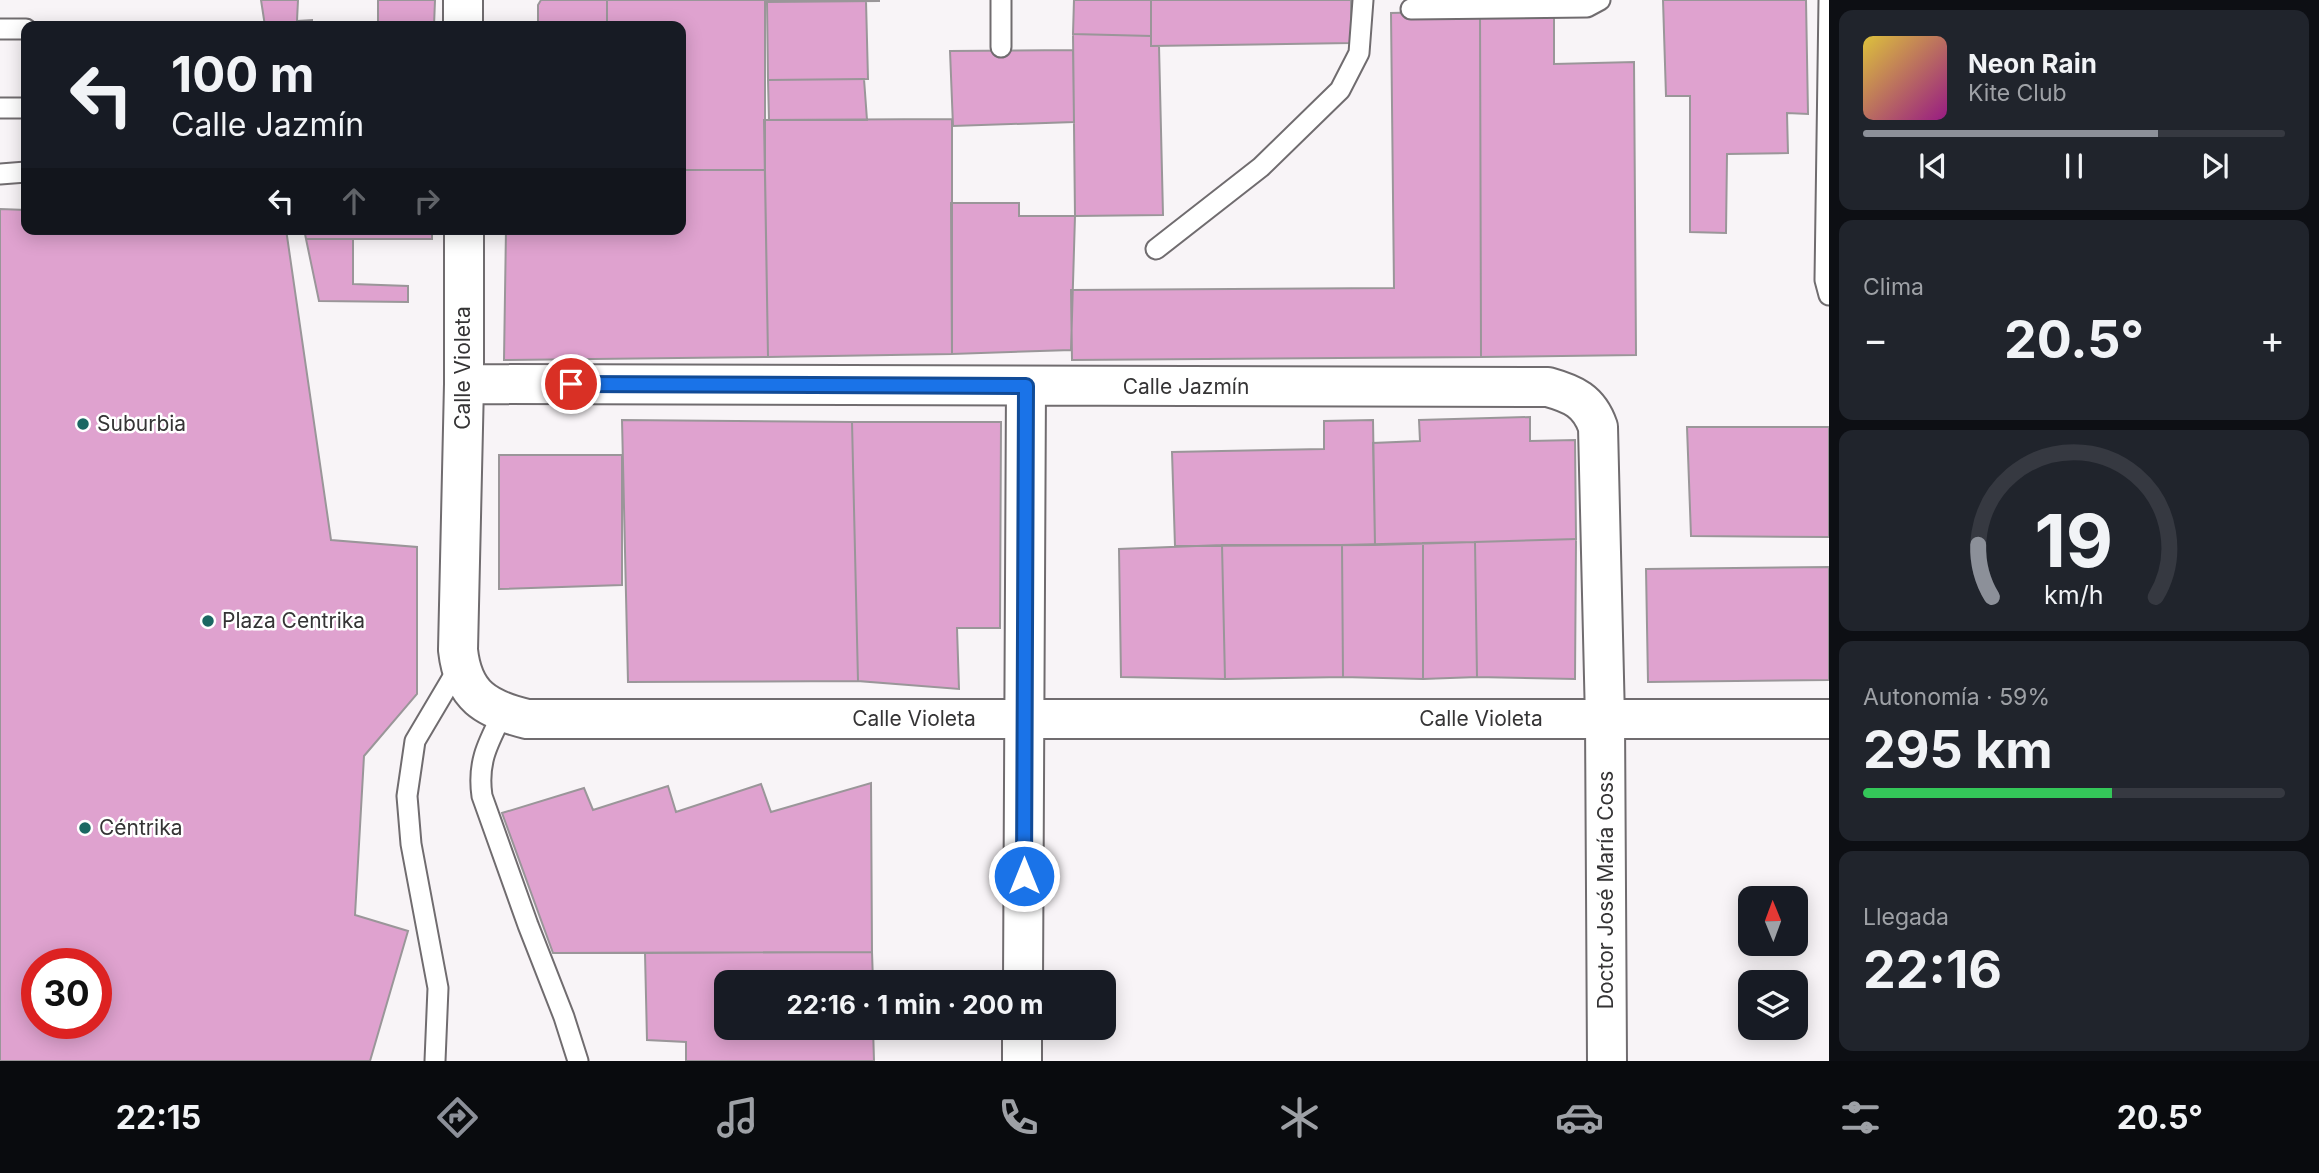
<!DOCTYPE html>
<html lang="es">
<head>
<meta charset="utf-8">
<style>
  :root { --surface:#171b24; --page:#20242c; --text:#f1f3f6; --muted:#9ea1a6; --line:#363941; --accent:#8c9099 }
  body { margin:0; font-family:Inter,sans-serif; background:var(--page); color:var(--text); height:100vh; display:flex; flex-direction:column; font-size:26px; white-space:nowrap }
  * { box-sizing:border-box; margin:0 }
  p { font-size:23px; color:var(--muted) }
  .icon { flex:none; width:38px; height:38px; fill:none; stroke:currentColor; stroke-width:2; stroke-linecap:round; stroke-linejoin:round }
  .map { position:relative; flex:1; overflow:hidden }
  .sheet { display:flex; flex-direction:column; gap:10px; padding:10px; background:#0d0f14; width:490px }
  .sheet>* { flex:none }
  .guide { position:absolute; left:21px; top:21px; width:665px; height:214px; border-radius:14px; box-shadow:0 4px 18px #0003; background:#171b24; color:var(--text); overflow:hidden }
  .needle { width:46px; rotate:359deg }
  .fabs { position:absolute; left:1738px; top:886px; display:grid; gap:14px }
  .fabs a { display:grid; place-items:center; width:70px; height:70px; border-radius:14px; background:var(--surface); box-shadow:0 4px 18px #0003; font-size:35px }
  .speed { position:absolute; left:21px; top:948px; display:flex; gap:14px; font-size:35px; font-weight:700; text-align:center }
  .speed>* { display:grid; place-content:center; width:91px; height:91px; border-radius:50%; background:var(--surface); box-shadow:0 4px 18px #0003; line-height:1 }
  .speed .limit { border:10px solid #d22; background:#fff; color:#111 }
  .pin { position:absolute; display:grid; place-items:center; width:60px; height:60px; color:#fff; margin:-30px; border:4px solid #fff; border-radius:50%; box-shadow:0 2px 7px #0007 }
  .me { position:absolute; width:77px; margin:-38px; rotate:0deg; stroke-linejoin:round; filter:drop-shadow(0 0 5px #0008) }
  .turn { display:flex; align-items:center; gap:24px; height:147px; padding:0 35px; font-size:32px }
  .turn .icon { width:91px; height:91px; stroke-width:2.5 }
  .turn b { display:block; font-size:49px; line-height:60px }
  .lanes { display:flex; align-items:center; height:66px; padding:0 35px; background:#0003; justify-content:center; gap:35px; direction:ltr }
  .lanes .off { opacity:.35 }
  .big { font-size:52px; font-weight:700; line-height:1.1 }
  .sheet .card { flex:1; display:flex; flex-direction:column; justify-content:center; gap:10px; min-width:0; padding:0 24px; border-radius:14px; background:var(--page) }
  .sheet .dial { align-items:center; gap:0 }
  .dial svg { height:182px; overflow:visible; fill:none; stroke:var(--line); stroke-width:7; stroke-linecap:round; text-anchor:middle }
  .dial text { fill:var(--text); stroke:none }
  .song { display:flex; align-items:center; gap:21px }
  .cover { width:84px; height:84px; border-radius:10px; background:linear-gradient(135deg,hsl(50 70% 55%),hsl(310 70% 35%)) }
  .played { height:7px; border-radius:4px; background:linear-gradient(90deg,var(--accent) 70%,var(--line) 70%) }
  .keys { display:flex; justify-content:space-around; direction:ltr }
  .heat { display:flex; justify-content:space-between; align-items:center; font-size:38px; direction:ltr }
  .charge { height:10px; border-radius:5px; background:linear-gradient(90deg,#34c759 59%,var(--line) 0) }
  .trip { position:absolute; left:714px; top:970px; width:402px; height:70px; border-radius:14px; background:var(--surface); box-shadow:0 4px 18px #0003; font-weight:700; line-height:70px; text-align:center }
  .dock { display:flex; height:112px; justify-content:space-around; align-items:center; background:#090b0e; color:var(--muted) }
  .dock .icon { width:49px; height:49px }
  .dock .current { color:var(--accent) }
  .dock b { font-size:32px; color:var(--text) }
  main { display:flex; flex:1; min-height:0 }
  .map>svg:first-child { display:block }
  .building { fill:#dfa2cf; stroke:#9a9699; stroke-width:2; fill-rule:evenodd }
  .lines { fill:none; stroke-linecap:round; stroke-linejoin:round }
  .lane-casing { stroke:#706c6f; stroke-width:23 }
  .street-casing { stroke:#706c6f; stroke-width:42 }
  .lane { stroke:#fff; stroke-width:19 }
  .street { stroke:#fff; stroke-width:38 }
  .route-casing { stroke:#114b97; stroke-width:18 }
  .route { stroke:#1a73e8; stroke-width:12 }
  .poi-dot { fill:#1b6762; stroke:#fff; stroke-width:2.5 }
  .labels { text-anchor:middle; stroke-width:5; stroke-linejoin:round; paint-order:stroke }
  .street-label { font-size:21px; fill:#353435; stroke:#fff }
  .poi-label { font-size:21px; fill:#353435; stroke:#fff; text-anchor:start }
</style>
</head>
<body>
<main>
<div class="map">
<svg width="1829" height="1061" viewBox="0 0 1829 1061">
  <rect width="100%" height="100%" fill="#f8f4f7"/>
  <path class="building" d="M 261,0 L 298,0 L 297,21 L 312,20 L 312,26 L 265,26 Z
    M 378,0 L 435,0 L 434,26 L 378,26 Z
    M 541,0 L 607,0 L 607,26 L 538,26 L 538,5 Z
    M 607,0 L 765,0 L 765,170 L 681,170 L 681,26 L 607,26 Z
    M 767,0 L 879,0 L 879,1 L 767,2 Z
    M 1074,0 L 1151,0 L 1151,36 L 1073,34 Z
    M 1151,0 L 1351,0 L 1351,43 L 1151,46 Z
    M 1663,0 L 1806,0 L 1808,114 L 1787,113 L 1788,153 L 1727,154 L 1726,233 L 1690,232 L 1690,96 L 1666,96 Z
    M 866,1 L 868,79 L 768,80 L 767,2 Z
    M 1480,11 L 1554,12 L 1554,64 L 1634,62 L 1636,355 L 1481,357 Z
    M 1480,11 L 1481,357 L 1072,360 L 1071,290 L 1394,288 L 1391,13 Z
    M 1073,34 L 1151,36 L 1151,46 L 1159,46 L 1163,215 L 1075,216 Z
    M 1073,50 L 1074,122 L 953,126 L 950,51 Z
    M 864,79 L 867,120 L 769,120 L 768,80 Z
    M 952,119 L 952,354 L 768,357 L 764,120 Z
    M 681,170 L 765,170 L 768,357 L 504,360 L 506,229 L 681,229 Z
    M 951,203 L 1019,203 L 1019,216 L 1075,216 L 1071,350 L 952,354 Z
    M 0,209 L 26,210 L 26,229 L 286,229 L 331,540 L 417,547 L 417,694 L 364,756 L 355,915 L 408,931 L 370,1061 L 0,1061 ZM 37,964 L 96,964 L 96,1024 L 37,1024 Z
    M 304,229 L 432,229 L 432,239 L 306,239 Z
    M 306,239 L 353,239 L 353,284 L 408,286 L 408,302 L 319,301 Z
    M 1530,417 L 1530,441 L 1575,440 L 1576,539 L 1375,545 L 1373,443 L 1420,441 L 1419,420 Z
    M 622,420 L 852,422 L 858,681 L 628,682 Z
    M 1373,420 L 1375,545 L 1175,546 L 1172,452 L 1324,449 L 1324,421 Z
    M 852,422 L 1001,422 L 1000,628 L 957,628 L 959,689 L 858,681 Z
    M 1687,427 L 1829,427 L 1829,537 L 1691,536 Z
    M 499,455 L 622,455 L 622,585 L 499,589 Z
    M 1576,539 L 1575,679 L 1477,677 L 1475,542 Z
    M 1475,542 L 1477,677 L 1423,679 L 1423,543 Z
    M 1423,543 L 1423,679 L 1343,677 L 1342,545 Z
    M 1222,545 L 1225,679 L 1121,677 L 1119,549 Z
    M 1222,545 L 1342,545 L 1343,677 L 1225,679 Z
    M 1829,567 L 1829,680 L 1648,682 L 1646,569 Z
    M 871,783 L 872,952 L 553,953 L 502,813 L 584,788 L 593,810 L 668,786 L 676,812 L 761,784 L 771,812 Z
    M 872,952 L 873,982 L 726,982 L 726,1027 L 873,1027 L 874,1061 L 686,1061 L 686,1042 L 647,1040 L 645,953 Z"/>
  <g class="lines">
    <g class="lane-casing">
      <path id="lane" d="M 1001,0 L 1001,47
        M 1829,0 L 1825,280 L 1829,295
        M 1411,9 L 1587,7 L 1600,0
        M 0,29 L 26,29
        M 0,108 L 26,108
        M 0,174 L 26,172
        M 1156,249 L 1261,167 L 1340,90 L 1359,53 L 1363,0
        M 503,713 C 488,743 477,762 482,796 L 528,925 L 564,1017 L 578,1061
        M 435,1061 L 438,988 L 411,844 L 407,796 L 415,741 L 460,665"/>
    </g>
    <g class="street-casing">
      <path id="street" d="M 463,26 L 463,0
        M 464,229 L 464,384 L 458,650 C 463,696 486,709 527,719 L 1829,719
        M 464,384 L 1548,387 C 1573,394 1589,401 1598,427 L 1605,719 L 1607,1061
        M 1023,982 L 1026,386
        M 1022,1061 L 1022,1027"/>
    </g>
    <use href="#lane" class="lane"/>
    <use href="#street" class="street"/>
  </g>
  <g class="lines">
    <g class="route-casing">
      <path id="route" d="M 571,384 L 1026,386 L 1024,876"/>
    </g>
    <use href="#route" class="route"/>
  </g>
  <g class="poi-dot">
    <circle cx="83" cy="424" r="7"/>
    <circle cx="208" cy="621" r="7"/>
    <circle cx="85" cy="828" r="7"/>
  </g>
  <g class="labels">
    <g class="street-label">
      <text transform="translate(463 368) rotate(-90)" y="7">Calle Violeta</text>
      <text x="1186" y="394">Calle Jazmín</text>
      <text x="914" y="726">Calle Violeta</text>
      <text x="1481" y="726">Calle Violeta</text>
      <text transform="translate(1606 890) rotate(-90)" y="7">Doctor José María Coss</text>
    </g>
    <g class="poi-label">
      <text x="97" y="431">Suburbia</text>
      <text x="222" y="628">Plaza Centrika</text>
      <text x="99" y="835">Céntrika</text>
    </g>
  </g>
</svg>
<div class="fabs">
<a><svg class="needle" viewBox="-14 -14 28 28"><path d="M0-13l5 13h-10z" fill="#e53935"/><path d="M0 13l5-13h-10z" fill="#9ea1a6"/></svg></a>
<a><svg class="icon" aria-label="layers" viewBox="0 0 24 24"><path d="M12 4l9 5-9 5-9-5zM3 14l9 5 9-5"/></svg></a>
</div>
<div class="speed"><div class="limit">30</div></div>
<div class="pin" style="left:571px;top:384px;background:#d93025"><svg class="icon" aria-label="arrive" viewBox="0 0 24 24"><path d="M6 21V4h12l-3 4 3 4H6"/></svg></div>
<svg class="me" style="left:1024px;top:876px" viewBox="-20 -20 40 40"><circle r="17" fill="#1a73e8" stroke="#fff" stroke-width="3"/><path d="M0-11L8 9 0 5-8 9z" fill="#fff"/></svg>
<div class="trip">22:16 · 1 min · 200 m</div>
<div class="guide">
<div class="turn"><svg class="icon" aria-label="left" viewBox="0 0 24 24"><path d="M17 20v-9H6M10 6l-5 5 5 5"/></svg><div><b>100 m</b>Calle Jazmín</div></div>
<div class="lanes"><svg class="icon" aria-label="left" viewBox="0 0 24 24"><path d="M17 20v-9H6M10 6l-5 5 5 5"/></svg><svg class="icon off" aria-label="ahead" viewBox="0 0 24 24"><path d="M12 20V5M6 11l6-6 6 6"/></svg><svg class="icon off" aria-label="right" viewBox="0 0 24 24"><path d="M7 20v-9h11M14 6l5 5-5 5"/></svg></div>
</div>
</div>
<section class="sheet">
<div class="card">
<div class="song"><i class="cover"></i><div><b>Neon Rain</b><p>Kite Club</p></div></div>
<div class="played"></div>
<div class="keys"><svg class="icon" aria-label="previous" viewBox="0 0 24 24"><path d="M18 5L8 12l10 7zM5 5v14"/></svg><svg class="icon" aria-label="pause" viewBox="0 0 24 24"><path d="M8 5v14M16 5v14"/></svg><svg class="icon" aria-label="next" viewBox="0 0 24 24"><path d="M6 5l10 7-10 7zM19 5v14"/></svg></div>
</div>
<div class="card"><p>Clima</p>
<div class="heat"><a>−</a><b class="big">20.5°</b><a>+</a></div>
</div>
<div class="card dial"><svg viewBox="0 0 100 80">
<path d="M14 69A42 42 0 1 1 86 69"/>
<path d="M14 69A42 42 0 0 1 8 46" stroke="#8c9099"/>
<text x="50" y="56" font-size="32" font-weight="700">19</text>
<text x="50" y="72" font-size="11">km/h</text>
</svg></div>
<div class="card"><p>Autonomía · 59%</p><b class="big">295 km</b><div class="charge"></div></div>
<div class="card"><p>Llegada</p><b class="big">22:16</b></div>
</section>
</main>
<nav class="dock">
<b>22:15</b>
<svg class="icon current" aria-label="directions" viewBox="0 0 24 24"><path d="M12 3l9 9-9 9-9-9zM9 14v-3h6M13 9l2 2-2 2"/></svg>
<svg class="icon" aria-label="music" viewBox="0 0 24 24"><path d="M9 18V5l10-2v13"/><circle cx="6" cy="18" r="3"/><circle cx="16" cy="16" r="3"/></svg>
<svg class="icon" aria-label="phone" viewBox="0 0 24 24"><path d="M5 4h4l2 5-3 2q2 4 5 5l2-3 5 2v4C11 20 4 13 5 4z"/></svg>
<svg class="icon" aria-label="climate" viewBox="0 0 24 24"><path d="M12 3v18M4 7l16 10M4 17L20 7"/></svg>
<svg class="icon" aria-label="car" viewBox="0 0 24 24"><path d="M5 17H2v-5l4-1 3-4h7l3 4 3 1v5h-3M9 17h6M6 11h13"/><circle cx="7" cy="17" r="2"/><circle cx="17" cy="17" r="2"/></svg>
<svg class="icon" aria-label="filters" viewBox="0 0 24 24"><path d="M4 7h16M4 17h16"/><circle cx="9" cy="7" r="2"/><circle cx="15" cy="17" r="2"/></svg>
<b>20.5°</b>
</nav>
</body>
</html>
